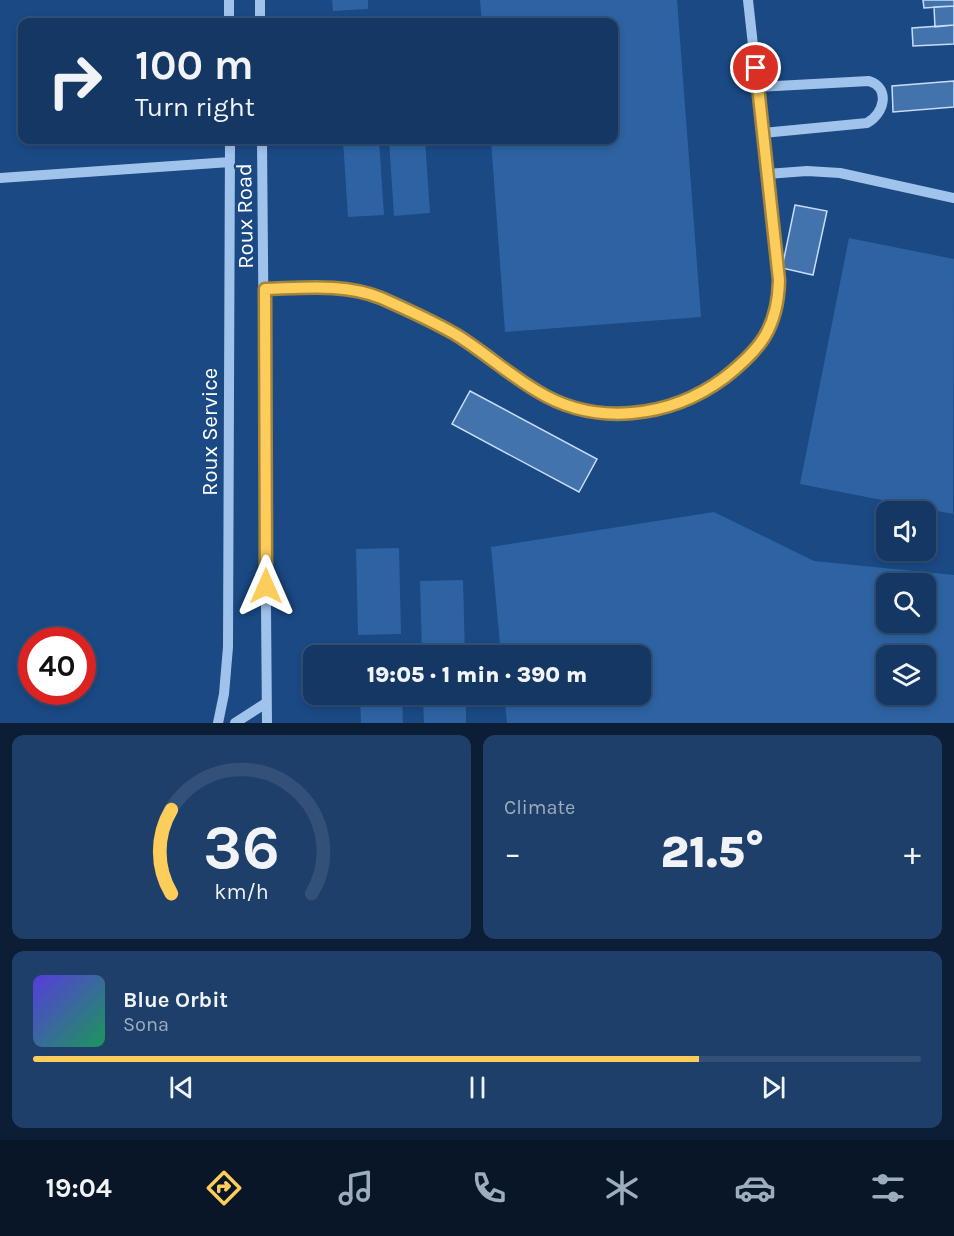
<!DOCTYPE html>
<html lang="en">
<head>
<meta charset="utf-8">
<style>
  :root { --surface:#143763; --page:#1d3f69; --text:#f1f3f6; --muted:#9dacbe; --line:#335178; --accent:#fdcd5c }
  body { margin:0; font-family:Karla,sans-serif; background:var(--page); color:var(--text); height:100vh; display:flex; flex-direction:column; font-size:22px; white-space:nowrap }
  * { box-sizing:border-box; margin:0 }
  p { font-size:20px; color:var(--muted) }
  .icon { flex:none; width:33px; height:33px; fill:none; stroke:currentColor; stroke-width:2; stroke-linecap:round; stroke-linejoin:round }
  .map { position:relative; height:723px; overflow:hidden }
  .drawer { display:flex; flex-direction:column; gap:12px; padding:12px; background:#0b1e36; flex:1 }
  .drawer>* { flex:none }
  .hud { position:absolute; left:18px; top:18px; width:600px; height:126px; border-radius:12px; box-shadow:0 3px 9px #0003,0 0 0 2px var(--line); background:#143763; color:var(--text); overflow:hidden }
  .controls { position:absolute; left:876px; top:501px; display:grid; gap:12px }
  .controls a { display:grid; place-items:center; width:60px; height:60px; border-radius:12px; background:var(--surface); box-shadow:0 3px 9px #0003,0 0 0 2px var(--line); font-size:30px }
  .speed { position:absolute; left:18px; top:627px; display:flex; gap:12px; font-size:30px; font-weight:700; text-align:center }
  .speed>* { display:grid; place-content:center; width:78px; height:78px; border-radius:50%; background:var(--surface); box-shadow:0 3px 9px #0003,0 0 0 2px var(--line); line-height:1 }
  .speed .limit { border:9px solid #d22; background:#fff; color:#111 }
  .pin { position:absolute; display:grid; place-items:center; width:51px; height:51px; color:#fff; margin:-26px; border:3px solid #fff; border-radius:50%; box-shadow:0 2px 6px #0007 }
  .me { position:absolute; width:66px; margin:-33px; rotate:0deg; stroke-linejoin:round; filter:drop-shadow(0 0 4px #0008) }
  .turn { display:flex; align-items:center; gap:21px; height:126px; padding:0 18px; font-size:27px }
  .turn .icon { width:78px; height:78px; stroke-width:2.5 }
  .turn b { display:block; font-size:42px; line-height:51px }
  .big { font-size:45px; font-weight:800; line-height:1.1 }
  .drawer .card { flex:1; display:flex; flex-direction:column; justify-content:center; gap:9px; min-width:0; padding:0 21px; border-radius:12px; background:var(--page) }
  .drawer .dial { align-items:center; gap:0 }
  .dial svg { height:156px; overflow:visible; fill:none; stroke:var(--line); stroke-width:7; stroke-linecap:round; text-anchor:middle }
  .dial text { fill:var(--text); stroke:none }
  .song { display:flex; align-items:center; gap:18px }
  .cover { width:72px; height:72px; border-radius:9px; background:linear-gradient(135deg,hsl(250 70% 55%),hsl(150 70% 35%)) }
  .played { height:6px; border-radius:3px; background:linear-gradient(90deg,var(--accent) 75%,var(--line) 75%) }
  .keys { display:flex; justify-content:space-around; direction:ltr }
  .heat { display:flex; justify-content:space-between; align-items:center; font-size:33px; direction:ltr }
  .drawer .tiles { flex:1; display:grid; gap:12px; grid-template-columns:1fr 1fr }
  .card:last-child { grid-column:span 2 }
  .trip { position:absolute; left:303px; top:645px; width:348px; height:60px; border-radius:12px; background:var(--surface); box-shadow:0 3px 9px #0003,0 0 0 2px var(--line); font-weight:800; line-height:60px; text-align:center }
  .tabs { display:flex; height:96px; justify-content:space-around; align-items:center; background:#081628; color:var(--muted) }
  .tabs .icon { width:42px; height:42px }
  .tabs .current { color:var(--accent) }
  .tabs b { font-size:27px; color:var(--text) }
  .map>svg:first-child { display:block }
  .green { fill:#2d63a2; fill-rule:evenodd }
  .building { fill:#4373ad; stroke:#c5ddf8; stroke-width:1.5 }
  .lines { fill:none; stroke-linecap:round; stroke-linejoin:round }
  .minor { stroke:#a0c3eb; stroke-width:10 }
  .route-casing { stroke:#a4853c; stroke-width:15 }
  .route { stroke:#fdcd5c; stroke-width:10 }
  .labels { text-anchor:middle; stroke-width:4.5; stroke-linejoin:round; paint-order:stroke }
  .street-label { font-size:22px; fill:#fff; stroke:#1a4984 }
</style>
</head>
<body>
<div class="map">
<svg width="954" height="723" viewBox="0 0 954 723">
  <rect width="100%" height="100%" fill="#1a4984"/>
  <path class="green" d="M 332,0 L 368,0 L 368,9 L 333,11 Z
    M 480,0 L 677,0 L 701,317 L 505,332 L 491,140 L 614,140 L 614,22 L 482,22 Z
    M 343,140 L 379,140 L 384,215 L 348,217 Z
    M 389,140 L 425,140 L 430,213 L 394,216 Z
    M 849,238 L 954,259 L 953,514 L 800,484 Z
    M 714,512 L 814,561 L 954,575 L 954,723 L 507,723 L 504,695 L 640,694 L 640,656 L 501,655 L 491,547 ZM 886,584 L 926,584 L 926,622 L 886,622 ZM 886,656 L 926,656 L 926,694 L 886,694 Z
    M 399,548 L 401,634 L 358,635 L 356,549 Z
    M 463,580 L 465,655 L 422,655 L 420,581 Z
    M 360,695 L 402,695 L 403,723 L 361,723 Z
    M 466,699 L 466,723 L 424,723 L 423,700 Z"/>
  <path class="building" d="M 923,0 L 954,0 L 954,6 L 924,8 Z
    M 954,6 L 954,25 L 935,27 L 934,7 Z
    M 954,25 L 954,44 L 913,46 L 912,28 Z
    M 954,81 L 954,107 L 893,112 L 892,86 Z
    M 795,205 L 827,211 L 813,275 L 782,268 Z
    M 470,391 L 597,459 L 579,492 L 452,424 Z"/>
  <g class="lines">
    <path class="minor" d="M 229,0 L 229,22
      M 260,0 L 260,22
      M 758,87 L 869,81 C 891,88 884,114 867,123 L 763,133
      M 262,140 L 267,723
      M 767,174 L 807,171 L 840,173 L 954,198
      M 0,178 L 230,162
      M 265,289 C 303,288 345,283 381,298 C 406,309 432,321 455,334 C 483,351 508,374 537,391 C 595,427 670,418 724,378 C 760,350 779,328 779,281 L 748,0
      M 218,723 L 224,694 L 228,647 L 230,140
      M 235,723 L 266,703"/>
  </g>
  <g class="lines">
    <g class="route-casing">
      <path id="route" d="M 266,586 L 265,289 C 303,288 345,283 381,298 C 406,309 432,321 455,334 C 483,351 508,374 537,391 C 595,427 670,418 724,378 C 760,350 778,328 779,280 L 756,68"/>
    </g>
    <use href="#route" class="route"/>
  </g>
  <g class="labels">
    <g class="street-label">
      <text transform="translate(244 216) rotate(-91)" y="8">Roux Road</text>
      <text transform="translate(209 432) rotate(-90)" y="8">Roux Service</text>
    </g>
  </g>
</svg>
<div class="controls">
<a><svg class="icon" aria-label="sound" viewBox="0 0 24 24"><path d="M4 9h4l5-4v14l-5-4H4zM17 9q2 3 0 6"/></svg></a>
<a><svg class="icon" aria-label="search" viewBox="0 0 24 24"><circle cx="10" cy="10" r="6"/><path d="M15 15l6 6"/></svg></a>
<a><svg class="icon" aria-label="layers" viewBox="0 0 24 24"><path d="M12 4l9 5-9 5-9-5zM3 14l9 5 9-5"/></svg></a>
</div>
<div class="speed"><div class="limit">40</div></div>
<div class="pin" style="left:756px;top:68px;background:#d93025"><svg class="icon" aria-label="arrive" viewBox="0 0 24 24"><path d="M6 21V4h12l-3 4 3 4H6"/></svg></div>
<svg class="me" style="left:266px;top:586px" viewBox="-20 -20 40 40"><path d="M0-17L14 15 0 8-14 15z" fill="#fdcd5c" stroke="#fff" stroke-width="4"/></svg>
<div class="trip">19:05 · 1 min · 390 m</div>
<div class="hud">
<div class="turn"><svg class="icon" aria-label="right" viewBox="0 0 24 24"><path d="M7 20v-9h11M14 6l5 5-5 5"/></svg><div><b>100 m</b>Turn right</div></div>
</div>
</div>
<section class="drawer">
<div class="tiles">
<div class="card dial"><svg viewBox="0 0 100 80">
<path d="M14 69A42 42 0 1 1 86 69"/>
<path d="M14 69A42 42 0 0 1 14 26" stroke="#fdcd5c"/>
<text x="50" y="56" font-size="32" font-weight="700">36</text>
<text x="50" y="72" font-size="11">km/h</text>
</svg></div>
<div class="card"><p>Climate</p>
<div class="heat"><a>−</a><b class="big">21.5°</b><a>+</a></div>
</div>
<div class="card">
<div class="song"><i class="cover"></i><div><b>Blue Orbit</b><p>Sona</p></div></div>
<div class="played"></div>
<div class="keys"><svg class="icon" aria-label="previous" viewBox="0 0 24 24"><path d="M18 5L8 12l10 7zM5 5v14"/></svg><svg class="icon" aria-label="pause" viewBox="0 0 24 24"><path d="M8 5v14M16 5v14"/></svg><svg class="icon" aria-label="next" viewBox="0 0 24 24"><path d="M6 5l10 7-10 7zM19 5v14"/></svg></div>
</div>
</div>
</section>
<nav class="tabs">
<b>19:04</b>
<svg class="icon current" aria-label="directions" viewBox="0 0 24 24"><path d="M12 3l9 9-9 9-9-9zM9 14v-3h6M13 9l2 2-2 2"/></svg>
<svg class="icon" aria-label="music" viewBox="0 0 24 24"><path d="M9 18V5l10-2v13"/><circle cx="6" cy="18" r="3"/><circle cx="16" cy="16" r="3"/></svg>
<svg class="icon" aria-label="phone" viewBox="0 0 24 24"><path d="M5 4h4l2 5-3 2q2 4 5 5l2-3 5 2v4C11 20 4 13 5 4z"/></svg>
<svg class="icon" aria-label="climate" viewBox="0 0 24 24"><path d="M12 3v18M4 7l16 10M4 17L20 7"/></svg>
<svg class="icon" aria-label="car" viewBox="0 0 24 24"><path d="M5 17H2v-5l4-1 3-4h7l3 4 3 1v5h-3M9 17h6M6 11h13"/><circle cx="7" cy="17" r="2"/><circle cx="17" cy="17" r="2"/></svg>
<svg class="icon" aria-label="filters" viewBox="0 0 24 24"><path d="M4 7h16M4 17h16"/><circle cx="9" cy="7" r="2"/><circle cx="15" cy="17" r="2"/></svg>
</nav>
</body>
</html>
